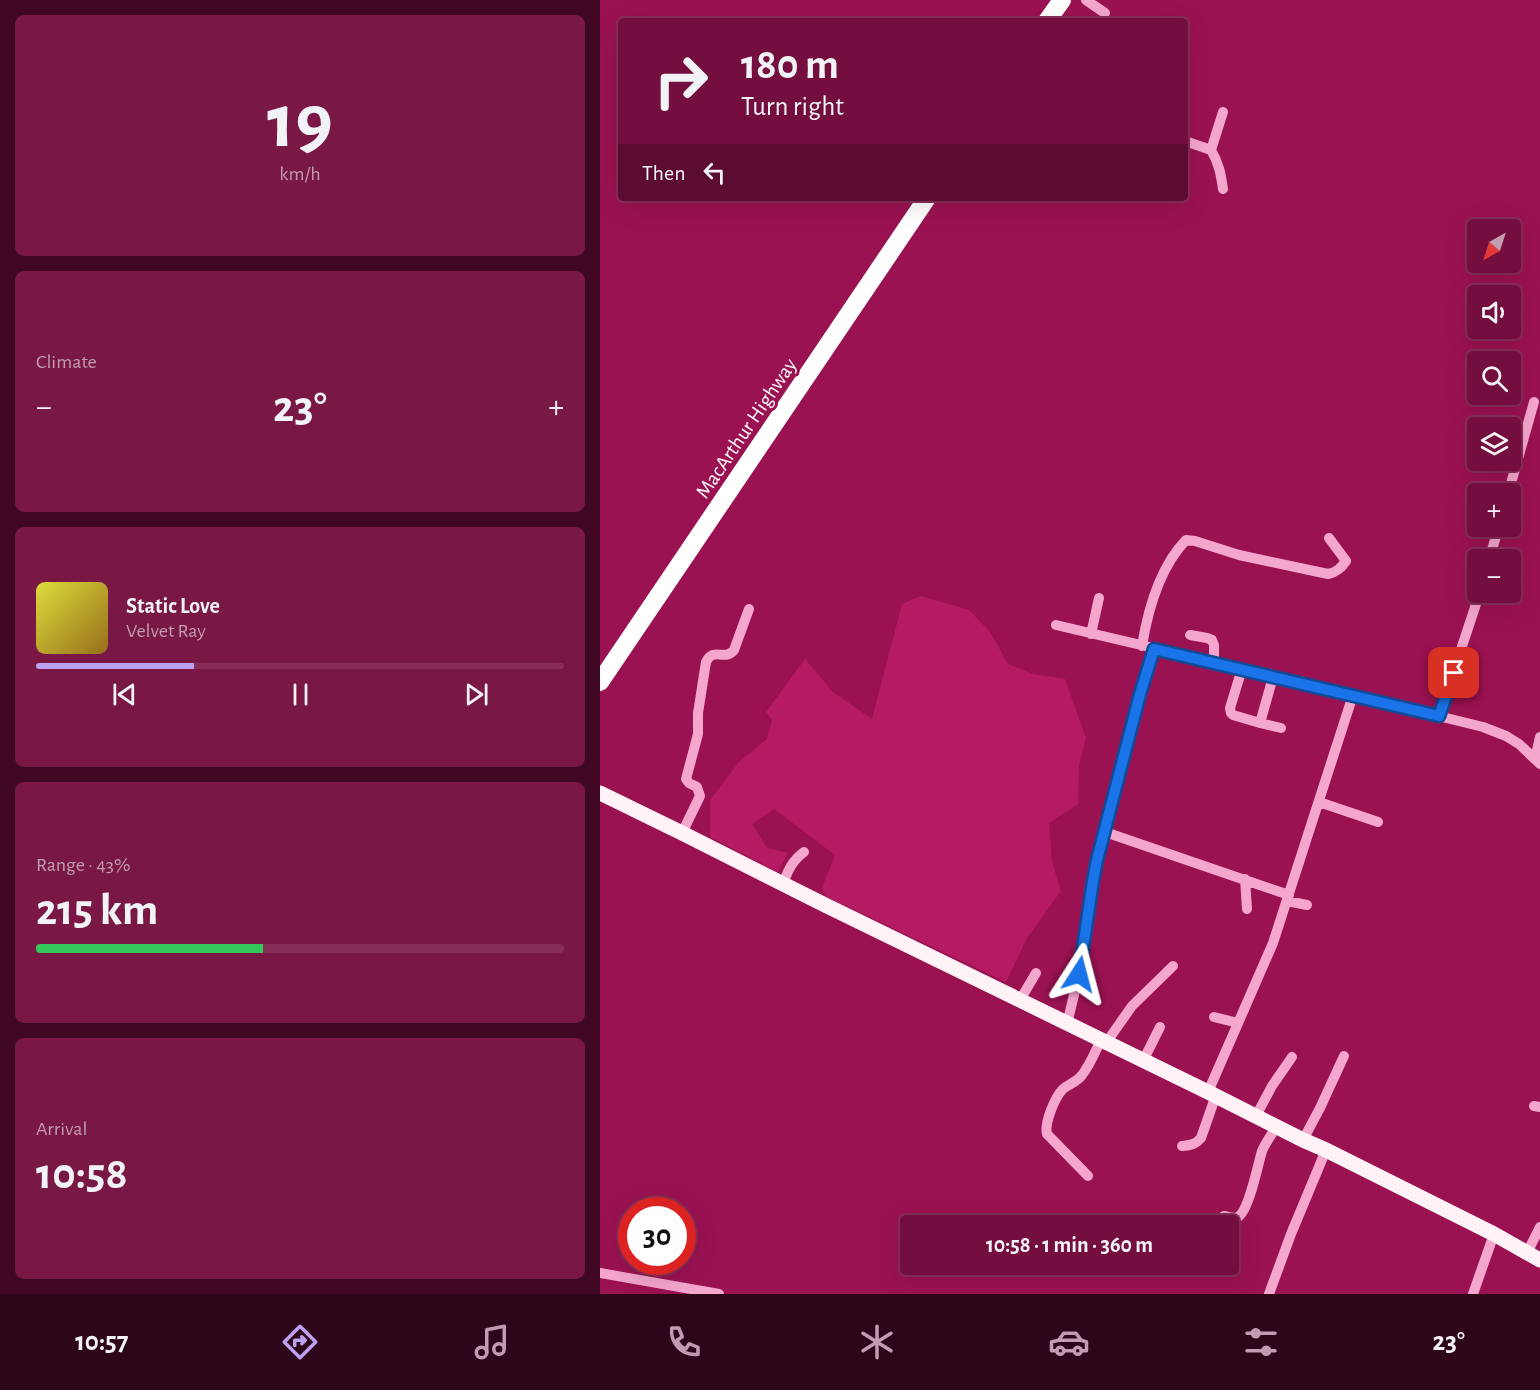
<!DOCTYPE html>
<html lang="en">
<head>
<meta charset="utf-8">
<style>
  :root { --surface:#740e3e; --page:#791745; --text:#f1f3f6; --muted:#c29cb0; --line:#862e58; --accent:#bca0f2 }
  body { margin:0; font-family:"Alegreya Sans",sans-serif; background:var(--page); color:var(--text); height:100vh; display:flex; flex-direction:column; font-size:22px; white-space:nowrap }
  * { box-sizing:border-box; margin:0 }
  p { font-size:20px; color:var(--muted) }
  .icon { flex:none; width:33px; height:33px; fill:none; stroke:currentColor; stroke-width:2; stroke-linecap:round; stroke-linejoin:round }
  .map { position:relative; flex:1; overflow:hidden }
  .sheet { display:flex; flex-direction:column; gap:15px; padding:15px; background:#400822; width:600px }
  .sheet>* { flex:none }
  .guide { position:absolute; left:18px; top:18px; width:570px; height:183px; border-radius:6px; box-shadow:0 6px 24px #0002,0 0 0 2px var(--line); background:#740e3e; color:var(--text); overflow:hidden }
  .needle { width:39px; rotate:219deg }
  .fabs { position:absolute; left:867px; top:219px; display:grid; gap:12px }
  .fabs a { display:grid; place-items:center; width:54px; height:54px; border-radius:6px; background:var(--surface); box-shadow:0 6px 24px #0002,0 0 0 2px var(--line); font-size:30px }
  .speed { position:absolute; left:18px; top:1197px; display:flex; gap:12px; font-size:30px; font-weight:700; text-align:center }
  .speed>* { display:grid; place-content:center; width:78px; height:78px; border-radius:50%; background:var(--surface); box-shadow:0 6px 24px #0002,0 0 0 2px var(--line); line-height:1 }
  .speed .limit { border:9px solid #d22; background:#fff; color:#111 }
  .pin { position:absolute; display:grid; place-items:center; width:51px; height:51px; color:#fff; margin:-26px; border-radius:12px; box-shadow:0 3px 9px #0006 }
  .me { position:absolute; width:66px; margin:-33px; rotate:9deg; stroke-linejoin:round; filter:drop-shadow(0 0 4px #0008) }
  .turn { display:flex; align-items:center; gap:21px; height:126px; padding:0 24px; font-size:27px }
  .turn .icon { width:78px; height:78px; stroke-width:2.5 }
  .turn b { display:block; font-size:42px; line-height:51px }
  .then { display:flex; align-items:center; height:57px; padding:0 24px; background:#0003; gap:12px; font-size:22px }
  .big { font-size:45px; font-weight:700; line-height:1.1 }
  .sheet .widget { flex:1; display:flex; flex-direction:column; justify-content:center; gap:9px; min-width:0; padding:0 21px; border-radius:9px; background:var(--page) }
  .sheet .dial { align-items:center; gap:0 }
  .dial b { font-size:78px; line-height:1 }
  .song { display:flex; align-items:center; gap:18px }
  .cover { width:72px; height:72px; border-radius:9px; background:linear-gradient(135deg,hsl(60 70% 55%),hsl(40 70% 35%)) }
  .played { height:6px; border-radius:3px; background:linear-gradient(90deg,var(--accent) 30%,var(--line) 30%) }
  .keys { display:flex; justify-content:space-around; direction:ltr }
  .heat { display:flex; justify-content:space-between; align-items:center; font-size:33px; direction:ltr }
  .charge { height:9px; border-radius:4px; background:linear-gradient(90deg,#34c759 43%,var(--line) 0) }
  .trip { position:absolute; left:300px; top:1215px; width:339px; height:60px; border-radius:6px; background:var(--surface); box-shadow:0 6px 24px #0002,0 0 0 2px var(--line); font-weight:700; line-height:60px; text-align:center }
  .tabs { display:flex; height:96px; justify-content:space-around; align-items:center; background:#2e0619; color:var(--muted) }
  .tabs .icon { width:42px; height:42px }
  .tabs .selected { color:var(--accent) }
  .tabs b { font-size:27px; color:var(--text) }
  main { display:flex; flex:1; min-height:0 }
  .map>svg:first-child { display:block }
  .green { fill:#b51a65 }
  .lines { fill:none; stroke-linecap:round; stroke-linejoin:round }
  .minor { stroke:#f4a6cc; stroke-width:10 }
  .major { stroke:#fff3f8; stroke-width:15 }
  .highway { stroke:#fff; stroke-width:18 }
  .route-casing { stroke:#114b97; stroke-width:15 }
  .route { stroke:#1a73e8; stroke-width:10 }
  .labels { text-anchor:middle; stroke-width:6; stroke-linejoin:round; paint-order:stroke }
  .street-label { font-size:21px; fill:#fff; stroke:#9b1252 }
</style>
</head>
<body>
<main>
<section class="sheet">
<div class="widget dial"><b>19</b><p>km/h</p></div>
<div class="widget"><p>Climate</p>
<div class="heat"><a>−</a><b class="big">23°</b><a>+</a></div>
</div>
<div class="widget">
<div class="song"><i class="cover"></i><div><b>Static Love</b><p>Velvet Ray</p></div></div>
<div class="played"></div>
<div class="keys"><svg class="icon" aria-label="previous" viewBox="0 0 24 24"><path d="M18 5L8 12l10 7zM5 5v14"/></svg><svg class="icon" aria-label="pause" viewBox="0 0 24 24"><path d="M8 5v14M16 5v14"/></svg><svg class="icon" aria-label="next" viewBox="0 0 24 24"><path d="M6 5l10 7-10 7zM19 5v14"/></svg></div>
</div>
<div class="widget"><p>Range · 43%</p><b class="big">215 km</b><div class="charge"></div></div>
<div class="widget"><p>Arrival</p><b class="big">10:58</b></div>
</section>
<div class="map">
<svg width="940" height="1294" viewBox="0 0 940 1294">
  <rect width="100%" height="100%" fill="#9b1252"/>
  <path class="green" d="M 321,596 L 369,610 L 390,632 L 408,664 L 433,674 L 465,679 L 486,738 L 479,765 L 478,804 L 449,823 L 452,862 L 461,891 L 427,938 L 406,982 L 225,896 L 222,888 L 235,855 L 174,809 L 152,824 L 167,848 L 188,853 L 178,872 L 110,837 L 110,800 L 139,762 L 167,739 L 172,720 L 166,712 L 205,659 L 233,692 L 272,719 L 302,604 Z"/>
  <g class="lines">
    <path class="minor" d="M 486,0 L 505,13
      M 585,141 L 611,150 L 623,112
      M 611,150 C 619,163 621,175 623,189
      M 908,494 L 934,402
      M 889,560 L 899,526
      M 456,625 L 753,695 L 883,727 L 906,736 L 919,744 L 940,764
      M 491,634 L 499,598
      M 590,635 L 607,638 L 612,640 L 614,645 L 614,663
      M 542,646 C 548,609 559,568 586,540 L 595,541 L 639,555 L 728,574 C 737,572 741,568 746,561 L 729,538
      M 642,669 L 630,708 L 631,713 L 633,715 L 660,723
      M 673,677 L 660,723 L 681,728
      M 839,716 L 880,592
      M 935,759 L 940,737
      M 719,802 L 778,822
      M 505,832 L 689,895
      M 82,833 L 100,796 L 97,787 L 89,783 L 86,779 L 98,734 L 98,713 L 106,662 C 114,646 124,662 134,650 L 149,609
      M 645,879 L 647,909
      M 183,884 C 188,870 192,861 204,852
      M 687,901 L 707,905
      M 420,1000 L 436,973
      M 614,1017 L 638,1023
      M 467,1024 L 479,974 L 493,881 L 497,860 L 540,694 L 554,649
      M 506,1043 L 532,1006 L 573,966
      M 543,1061 L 560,1027
      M 608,1092 L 673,943 L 753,695
      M 934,1106 L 940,1107
      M 656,1116 L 672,1086 L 692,1057
      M 703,1140 L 720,1108 L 744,1056
      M 582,1146 C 590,1145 595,1145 601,1138 L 616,1095
      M 488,1176 L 447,1134 C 444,1123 455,1097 463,1089 C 469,1084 477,1082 482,1075 C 490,1065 495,1052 501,1040
      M 624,1216 C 629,1217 634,1219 638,1217 C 649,1211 658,1164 662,1151 C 666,1142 672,1134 677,1126
      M 928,1251 L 940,1227
      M 0,1273 L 119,1294
      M 669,1294 L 691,1234 L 726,1150
      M 873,1294 L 894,1234"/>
    <path class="major" d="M 0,793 L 82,833 L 223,904 L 608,1092 L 703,1140 L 726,1150 L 894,1234 L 940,1260"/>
    <path class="highway" d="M 447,21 L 462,0
      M 0,682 L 327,198"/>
  </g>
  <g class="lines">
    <g class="route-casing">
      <path id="route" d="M 479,974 L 493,881 L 497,860 L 540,694 L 554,649 L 839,716 L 854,673"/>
    </g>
    <use href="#route" class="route"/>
  </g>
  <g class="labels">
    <g class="street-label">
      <text transform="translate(146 428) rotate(-56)" y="7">MacArthur Highway</text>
    </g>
  </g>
</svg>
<div class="fabs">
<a><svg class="needle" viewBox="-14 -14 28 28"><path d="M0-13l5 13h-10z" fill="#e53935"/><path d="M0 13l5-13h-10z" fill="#c29cb0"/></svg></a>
<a><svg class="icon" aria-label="sound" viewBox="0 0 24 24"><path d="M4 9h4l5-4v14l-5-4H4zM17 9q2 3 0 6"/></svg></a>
<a><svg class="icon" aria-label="search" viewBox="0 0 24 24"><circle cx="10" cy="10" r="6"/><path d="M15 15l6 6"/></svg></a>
<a><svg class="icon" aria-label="layers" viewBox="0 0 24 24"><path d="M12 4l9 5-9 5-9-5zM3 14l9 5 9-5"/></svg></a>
<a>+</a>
<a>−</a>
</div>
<div class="speed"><div class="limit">30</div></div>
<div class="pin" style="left:854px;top:673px;background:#d93025"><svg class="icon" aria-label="arrive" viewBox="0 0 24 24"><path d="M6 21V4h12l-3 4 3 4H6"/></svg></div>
<svg class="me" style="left:479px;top:974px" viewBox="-20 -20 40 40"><path d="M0-17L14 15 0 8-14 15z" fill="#1a73e8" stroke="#fff" stroke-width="4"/></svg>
<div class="trip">10:58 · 1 min · 360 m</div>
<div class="guide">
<div class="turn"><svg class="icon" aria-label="right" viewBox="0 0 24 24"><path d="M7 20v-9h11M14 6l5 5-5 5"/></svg><div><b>180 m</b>Turn right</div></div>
<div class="then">Then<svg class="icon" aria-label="left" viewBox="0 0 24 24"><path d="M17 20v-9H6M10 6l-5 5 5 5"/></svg></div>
</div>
</div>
</main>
<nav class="tabs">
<b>10:57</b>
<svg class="icon selected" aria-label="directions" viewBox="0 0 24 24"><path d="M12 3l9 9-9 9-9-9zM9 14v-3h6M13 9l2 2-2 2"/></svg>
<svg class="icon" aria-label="music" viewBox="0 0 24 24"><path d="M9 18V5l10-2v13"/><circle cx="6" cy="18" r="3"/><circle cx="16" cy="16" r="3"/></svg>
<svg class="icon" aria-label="phone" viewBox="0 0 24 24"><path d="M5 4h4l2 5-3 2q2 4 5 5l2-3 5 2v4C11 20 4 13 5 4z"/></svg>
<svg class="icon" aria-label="climate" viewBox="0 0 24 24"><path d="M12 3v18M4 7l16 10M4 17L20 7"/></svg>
<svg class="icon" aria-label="car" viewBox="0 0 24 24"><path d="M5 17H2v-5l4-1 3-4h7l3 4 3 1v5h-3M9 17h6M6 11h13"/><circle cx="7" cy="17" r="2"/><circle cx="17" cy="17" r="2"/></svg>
<svg class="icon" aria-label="filters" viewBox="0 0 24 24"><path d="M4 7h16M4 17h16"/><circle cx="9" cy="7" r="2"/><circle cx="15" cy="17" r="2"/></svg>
<b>23°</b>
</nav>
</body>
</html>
